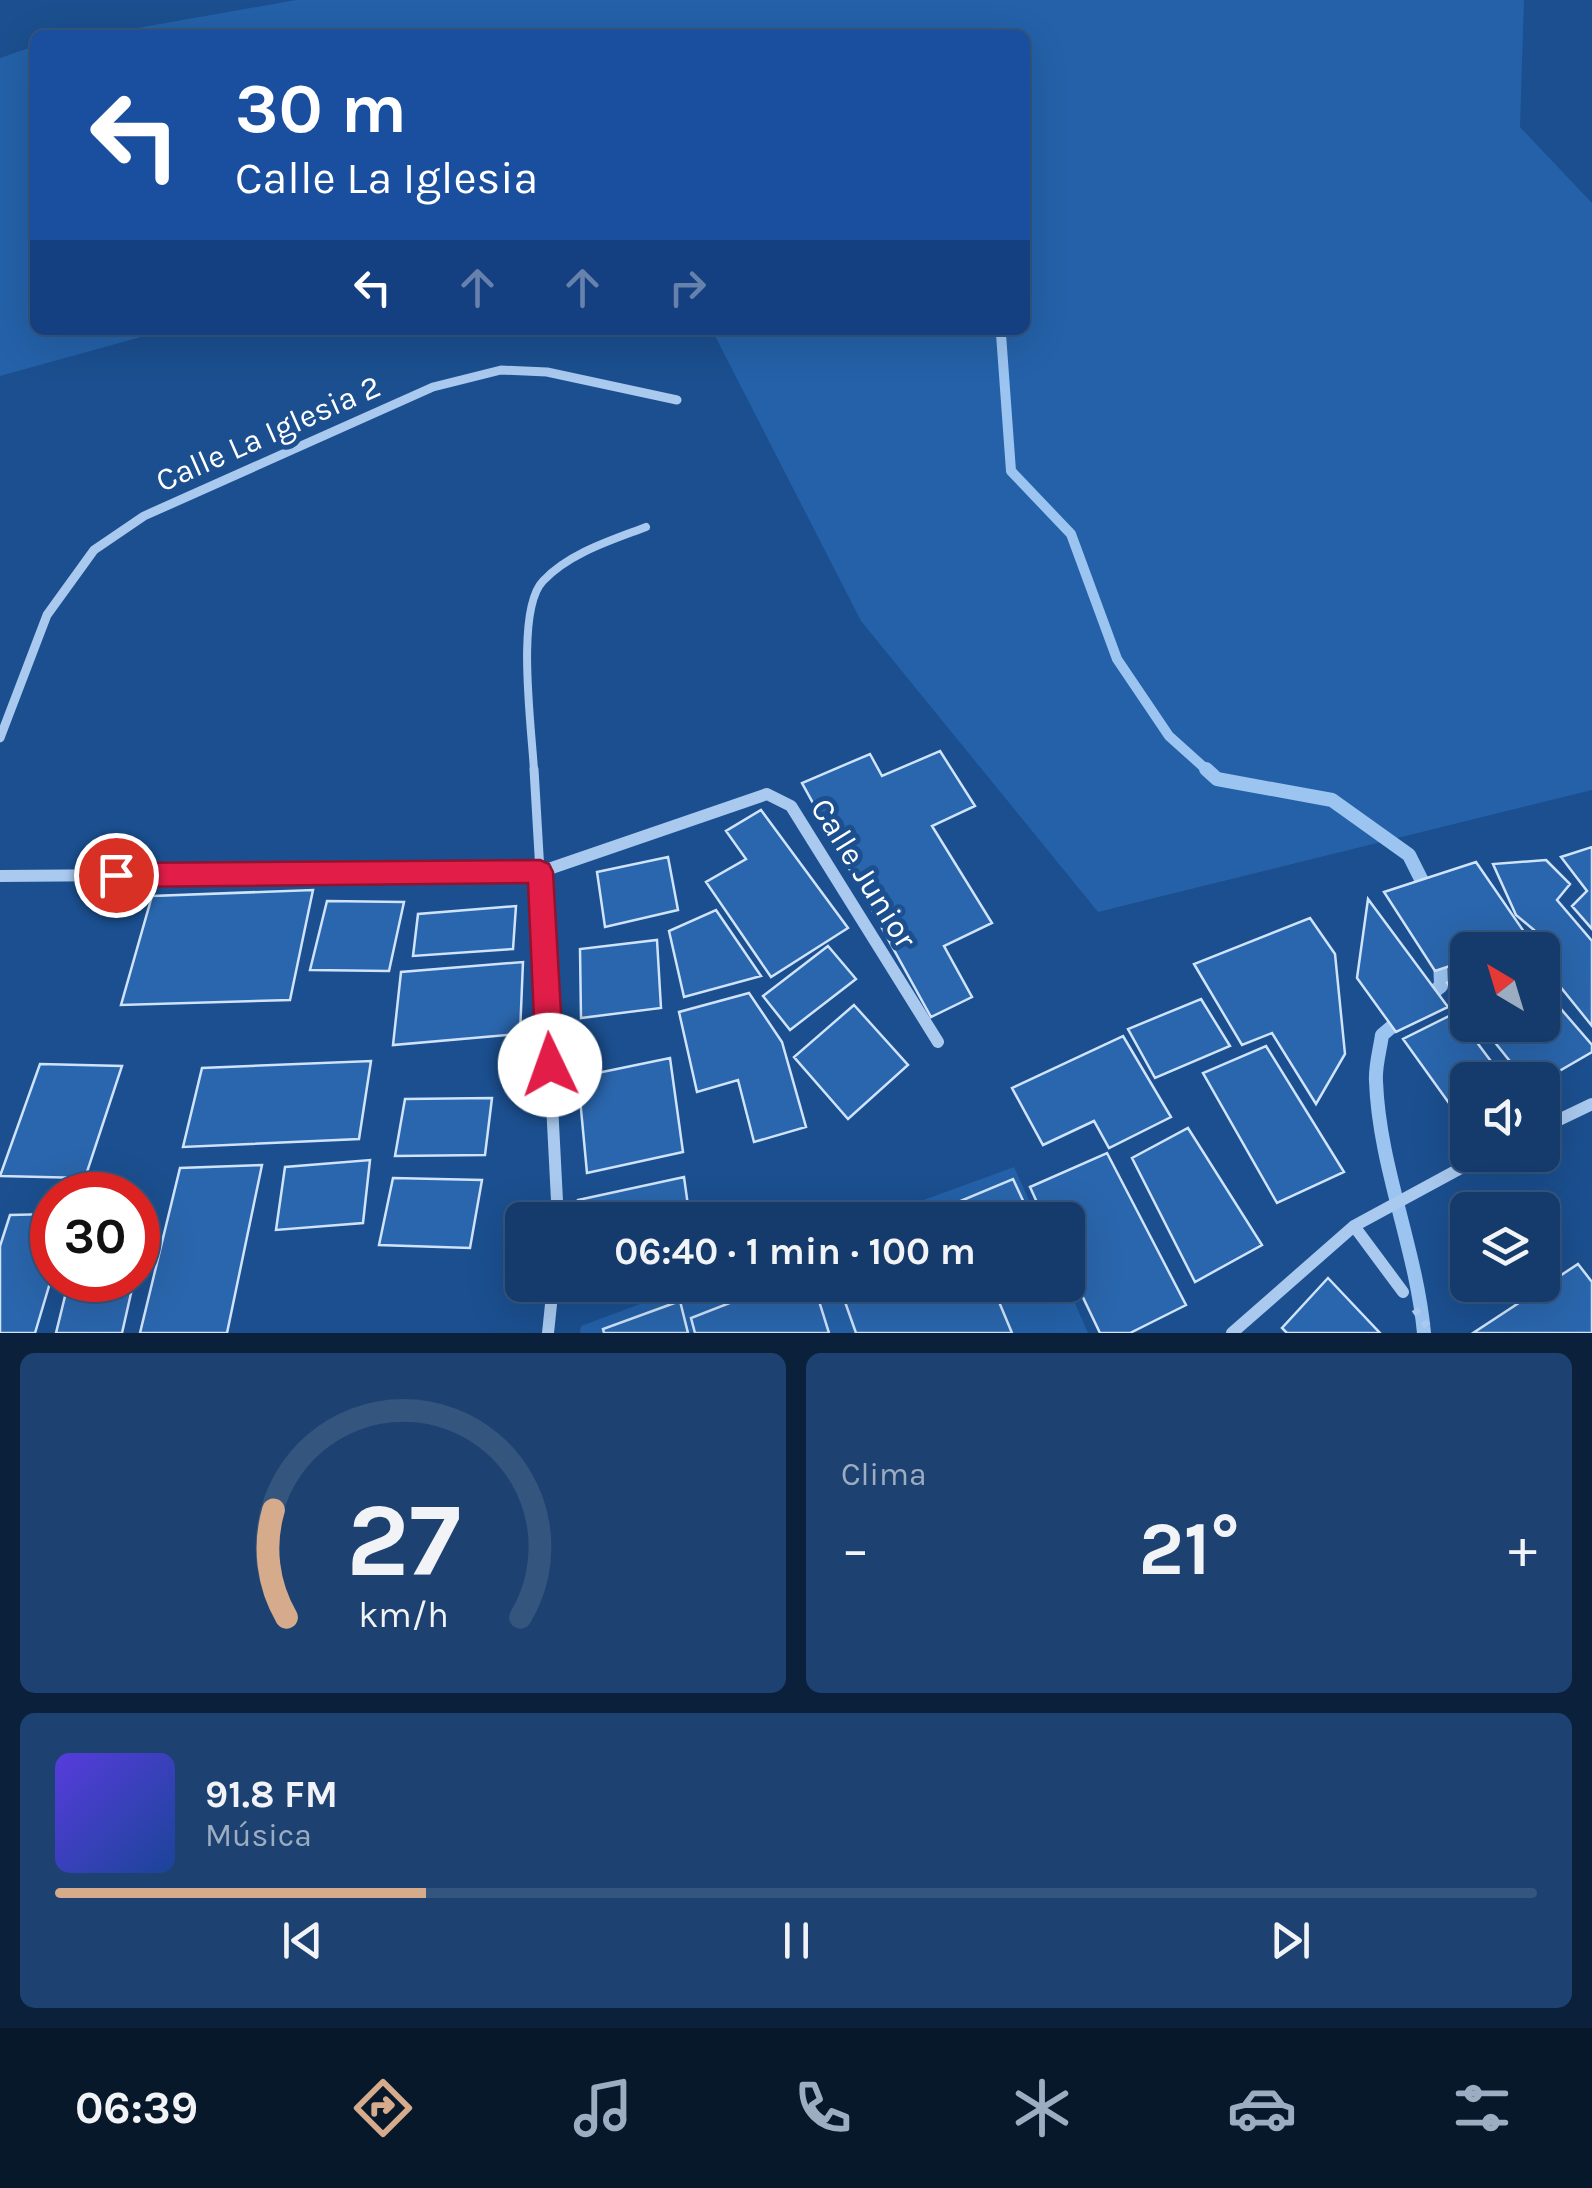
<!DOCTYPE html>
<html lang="es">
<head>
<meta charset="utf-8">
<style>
  :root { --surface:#143b6b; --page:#1d4271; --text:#f1f3f6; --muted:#9dadc1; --line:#33557e; --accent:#d6ab8b }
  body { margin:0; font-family:Karla,sans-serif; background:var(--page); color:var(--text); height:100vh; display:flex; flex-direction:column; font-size:38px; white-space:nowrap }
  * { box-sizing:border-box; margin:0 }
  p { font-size:32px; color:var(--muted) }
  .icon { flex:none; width:55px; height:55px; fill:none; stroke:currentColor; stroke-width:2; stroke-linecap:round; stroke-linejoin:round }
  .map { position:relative; height:1333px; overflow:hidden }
  .sheet { display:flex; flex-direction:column; gap:20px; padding:20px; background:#0b203b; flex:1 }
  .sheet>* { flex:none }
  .banner { position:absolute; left:30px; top:30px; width:1000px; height:305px; border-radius:15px; box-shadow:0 10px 40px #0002,0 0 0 2px var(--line); background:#1a4fa0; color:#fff; overflow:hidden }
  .needle { width:65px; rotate:322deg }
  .buttons { position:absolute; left:1450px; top:932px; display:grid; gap:20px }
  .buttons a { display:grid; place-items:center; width:110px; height:110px; border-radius:15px; background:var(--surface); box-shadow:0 10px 40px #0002,0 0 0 2px var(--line); font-size:50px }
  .speed { position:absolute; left:30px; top:1172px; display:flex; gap:20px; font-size:50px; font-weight:700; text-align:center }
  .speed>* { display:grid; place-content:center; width:130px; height:130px; border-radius:50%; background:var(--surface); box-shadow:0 10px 40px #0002,0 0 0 2px var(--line); line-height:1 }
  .speed .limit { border:15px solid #d22; background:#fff; color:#111 }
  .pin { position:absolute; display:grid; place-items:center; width:85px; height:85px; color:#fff; margin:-42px; border:5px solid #fff; border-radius:50%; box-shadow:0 2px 10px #0007 }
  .me { position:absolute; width:110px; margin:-55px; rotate:357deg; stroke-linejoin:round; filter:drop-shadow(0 0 8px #0008) }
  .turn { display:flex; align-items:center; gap:35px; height:210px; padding:0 40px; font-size:45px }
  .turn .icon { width:130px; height:130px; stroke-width:2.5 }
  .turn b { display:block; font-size:70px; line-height:85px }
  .lanes { display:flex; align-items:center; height:95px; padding:0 40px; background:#0003; justify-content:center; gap:50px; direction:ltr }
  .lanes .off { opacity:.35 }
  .big { font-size:75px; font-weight:700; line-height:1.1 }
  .sheet .widget { flex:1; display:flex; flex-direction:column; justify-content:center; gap:15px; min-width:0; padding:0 35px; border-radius:15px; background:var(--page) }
  .sheet .dial { align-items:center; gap:0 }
  .dial svg { height:260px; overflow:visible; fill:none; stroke:var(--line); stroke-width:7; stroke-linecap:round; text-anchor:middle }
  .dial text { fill:var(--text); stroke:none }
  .song { display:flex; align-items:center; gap:30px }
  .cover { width:120px; height:120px; border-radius:15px; background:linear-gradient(135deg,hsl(250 70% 55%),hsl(220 70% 35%)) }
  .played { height:10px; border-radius:5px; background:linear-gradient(90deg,var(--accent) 25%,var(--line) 25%) }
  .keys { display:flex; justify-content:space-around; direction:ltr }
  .heat { display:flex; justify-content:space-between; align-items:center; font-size:55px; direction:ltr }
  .sheet .tiles { flex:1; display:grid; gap:20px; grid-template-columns:1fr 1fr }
  .widget:last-child { grid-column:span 2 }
  .trip { position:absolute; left:505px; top:1202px; width:580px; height:100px; border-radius:15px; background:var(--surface); box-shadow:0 10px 40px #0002,0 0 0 2px var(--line); font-weight:700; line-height:100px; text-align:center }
  .tabs { display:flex; height:160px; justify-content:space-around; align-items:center; background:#08182b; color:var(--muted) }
  .tabs .icon { width:70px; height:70px }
  .tabs .on { color:var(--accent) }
  .tabs b { font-size:45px; color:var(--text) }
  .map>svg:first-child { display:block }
  .green { fill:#2461a8 }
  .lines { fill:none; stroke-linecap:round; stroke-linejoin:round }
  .stream-far2 { stroke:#9cc4f0; stroke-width:8 }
  .stream-far1 { stroke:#9cc4f0; stroke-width:10 }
  .stream { stroke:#9cc4f0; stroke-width:14 }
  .building { fill:#2a66ad; stroke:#cfe3fa; stroke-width:2.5 }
  .path { stroke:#a9c9ee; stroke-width:8; stroke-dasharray:6 9; stroke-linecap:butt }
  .service-far1 { stroke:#a9c9ee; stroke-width:8 }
  .service { stroke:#a9c9ee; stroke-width:9 }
  .minor-far1 { stroke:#a9c9ee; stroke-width:9 }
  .minor { stroke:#a9c9ee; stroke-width:12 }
  .route { fill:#e11d48; stroke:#92132f; stroke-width:2.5 }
  .labels { text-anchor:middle; stroke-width:10; stroke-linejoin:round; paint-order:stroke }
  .street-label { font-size:32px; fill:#fff; stroke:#1b4f8f }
</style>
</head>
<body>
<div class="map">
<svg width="1592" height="1333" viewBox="0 0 1592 1333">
  <rect width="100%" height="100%" fill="#1b4f8f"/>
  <path class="green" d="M 296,0 L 1524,0 L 1520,127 L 1592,203 L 1592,790 L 1098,912 L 861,621 L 712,330 L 1025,330 L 1025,35 L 98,35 Z
    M 35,46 L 35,330 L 166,330 L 0,376 L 0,58 Z
    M 1014,1167 L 1038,1220 L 869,1220 Z
    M 691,1285 L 776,1285 L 691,1318 L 695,1333 L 580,1333 L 581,1326 Z
    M 814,1285 L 1067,1285 L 1088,1333 L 829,1333 Z"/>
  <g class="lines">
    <path class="stream-far2" d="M 1001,330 L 1001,337"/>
    <path class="stream-far1" d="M 1001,334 L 1011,471 L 1071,534 L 1117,659 L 1169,736 L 1208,771"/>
    <path class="stream" d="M 1206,769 L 1217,779 L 1332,800 L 1409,855 L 1427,891
      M 1427,997 L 1441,986 L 1440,957
      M 1401,1019 L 1382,1035 C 1380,1050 1375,1066 1376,1081 C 1379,1166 1416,1248 1424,1333"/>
  </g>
  <path class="building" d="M 940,751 L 975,806 L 932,826 L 992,923 L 944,946 L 972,997 L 931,1017 L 802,783 L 870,754 L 882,776 Z
    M 761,810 L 848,928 L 771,977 L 706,882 L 746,859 L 726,831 Z
    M 1592,847 L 1592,929 L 1572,906 L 1587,891 L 1561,857 Z
    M 668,857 L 678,910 L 605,927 L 597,872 Z
    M 1546,860 L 1570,884 L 1557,900 L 1592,941 L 1592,1026 L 1542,964 L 1542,950 L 1536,950 L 1546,940 L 1516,915 L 1493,864 Z
    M 1476,862 L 1529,939 L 1497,950 L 1468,950 L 1468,960 L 1435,971 L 1384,892 Z
    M 313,890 L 290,1000 L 121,1005 L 152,896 Z
    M 1368,899 L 1448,1007 L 1396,1032 L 1357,978 Z
    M 327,901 L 404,902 L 389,971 L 310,970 Z
    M 516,906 L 513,949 L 413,956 L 418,914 Z
    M 716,910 L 761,976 L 684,997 L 669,931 Z
    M 1310,918 L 1335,954 L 1345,1054 L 1316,1104 L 1272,1033 L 1242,1045 L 1194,964 Z
    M 657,940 L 661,1008 L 581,1018 L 580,949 Z
    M 828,946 L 856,979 L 790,1030 L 763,996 Z
    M 523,962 L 520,1034 L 393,1045 L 401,972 Z
    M 1468,972 L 1468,1009 L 1447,983 Z
    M 1542,987 L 1592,1045 L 1592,1052 L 1542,1081 L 1525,1080 L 1481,1025 L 1542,1025 Z
    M 749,993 L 782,1042 L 806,1127 L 754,1142 L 738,1080 L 697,1092 L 679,1012 Z
    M 1201,999 L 1230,1046 L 1155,1078 L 1128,1029 Z
    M 854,1005 L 908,1065 L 848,1119 L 794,1057 Z
    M 1455,1013 L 1505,1080 L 1468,1080 L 1468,1121 L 1464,1124 L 1403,1039 Z
    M 1123,1036 L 1171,1117 L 1109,1148 L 1094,1121 L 1043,1145 L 1012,1088 Z
    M 1266,1046 L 1344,1172 L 1277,1203 L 1203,1073 Z
    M 670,1058 L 683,1152 L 587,1173 L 578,1077 Z
    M 371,1061 L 359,1139 L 183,1147 L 202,1068 Z
    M 40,1064 L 122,1066 L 85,1178 L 0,1176 Z
    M 492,1098 L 485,1155 L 395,1156 L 405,1099 Z
    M 1188,1128 L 1262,1245 L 1195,1282 L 1132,1158 Z
    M 1107,1153 L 1186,1305 L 1130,1333 L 1100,1333 L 1068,1266 L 1068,1220 L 1045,1220 L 1030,1187 Z
    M 370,1160 L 363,1223 L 276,1230 L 285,1167 Z
    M 262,1165 L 227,1333 L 140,1333 L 180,1168 Z
    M 684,1177 L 690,1220 L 580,1220 L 578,1200 Z
    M 393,1178 L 482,1180 L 470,1248 L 379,1245 Z
    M 1013,1179 L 1032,1220 L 915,1220 Z
    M 52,1214 L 52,1276 L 35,1333 L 0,1333 L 0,1246 L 10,1215 Z
    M 1578,1264 L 1592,1282 L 1592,1333 L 1473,1333 Z
    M 1328,1278 L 1380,1333 L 1287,1333 L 1282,1328 Z
    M 69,1280 L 134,1280 L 122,1333 L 56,1333 Z
    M 776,1285 L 814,1285 L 829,1333 L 695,1333 L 691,1318 Z
    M 839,1285 L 992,1285 L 1012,1333 L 856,1333 Z
    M 680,1301 L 688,1333 L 604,1333 L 603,1329 Z"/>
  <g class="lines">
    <path class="path" d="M 1415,1309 L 1432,1333"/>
    <path class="service-far1" d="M 534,771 C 532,730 515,610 543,581 C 569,553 612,540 646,527"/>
    <path class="service" d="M 534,769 L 540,872"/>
    <path class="minor-far1" d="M 0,738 L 47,615 L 94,550 L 144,516 L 433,387 L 501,370 L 547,372 L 677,400"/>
    <path class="minor" d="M 540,872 L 767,794 L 791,806 L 938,1042
      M 0,876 L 540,872 L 558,1220
      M 1542,1128 L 1592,1104
      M 1354,1226 L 1403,1292
      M 548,1333 L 553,1285
      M 1232,1333 L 1354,1226 L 1485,1155"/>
  </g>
  <path class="route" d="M 540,860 L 549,864 L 553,872 L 564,1065 L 560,1075 L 550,1079 L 540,1075 L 536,1065 L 528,883 L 116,887 L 107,883 L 103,875 L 107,867 L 116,863 Z"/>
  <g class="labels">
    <g class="street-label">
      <text transform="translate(268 433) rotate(-24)" y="11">Calle La Iglesia 2</text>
      <text transform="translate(864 873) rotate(58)" y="11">Calle Junior</text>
    </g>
  </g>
</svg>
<div class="buttons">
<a><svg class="needle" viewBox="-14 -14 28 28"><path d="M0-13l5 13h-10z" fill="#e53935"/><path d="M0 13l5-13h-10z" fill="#9dadc1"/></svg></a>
<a><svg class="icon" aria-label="sound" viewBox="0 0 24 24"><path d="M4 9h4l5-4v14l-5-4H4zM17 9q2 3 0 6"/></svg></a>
<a><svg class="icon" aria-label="layers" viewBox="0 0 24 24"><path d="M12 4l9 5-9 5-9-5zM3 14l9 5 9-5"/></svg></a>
</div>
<div class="speed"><div class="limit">30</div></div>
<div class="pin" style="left:116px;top:875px;background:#d93025"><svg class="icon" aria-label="arrive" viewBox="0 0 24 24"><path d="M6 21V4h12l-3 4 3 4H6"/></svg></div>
<svg class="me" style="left:550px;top:1065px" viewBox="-20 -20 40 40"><circle r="19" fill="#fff"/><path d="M0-13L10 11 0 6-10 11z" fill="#e11d48"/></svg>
<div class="trip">06:40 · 1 min · 100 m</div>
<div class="banner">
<div class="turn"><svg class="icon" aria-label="left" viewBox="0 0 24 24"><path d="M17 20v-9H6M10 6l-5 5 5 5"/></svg><div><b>30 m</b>Calle La Iglesia</div></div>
<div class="lanes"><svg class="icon" aria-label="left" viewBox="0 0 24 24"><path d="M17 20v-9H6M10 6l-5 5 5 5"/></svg><svg class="icon off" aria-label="ahead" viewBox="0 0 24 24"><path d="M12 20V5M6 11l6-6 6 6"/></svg><svg class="icon off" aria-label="ahead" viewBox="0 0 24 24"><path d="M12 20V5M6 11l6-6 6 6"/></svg><svg class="icon off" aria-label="right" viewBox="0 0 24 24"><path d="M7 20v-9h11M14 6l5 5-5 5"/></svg></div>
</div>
</div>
<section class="sheet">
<div class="tiles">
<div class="widget dial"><svg viewBox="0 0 100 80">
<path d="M14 69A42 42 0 1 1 86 69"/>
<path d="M14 69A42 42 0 0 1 10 36" stroke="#d6ab8b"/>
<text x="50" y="56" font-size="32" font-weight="700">27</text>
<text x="50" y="72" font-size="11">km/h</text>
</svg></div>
<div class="widget"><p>Clima</p>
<div class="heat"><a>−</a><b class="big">21°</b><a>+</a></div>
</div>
<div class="widget">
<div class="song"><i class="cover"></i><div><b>91.8 FM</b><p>Música</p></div></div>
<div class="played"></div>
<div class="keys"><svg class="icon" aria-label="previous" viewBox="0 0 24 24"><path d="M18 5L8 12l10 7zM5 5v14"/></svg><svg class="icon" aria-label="pause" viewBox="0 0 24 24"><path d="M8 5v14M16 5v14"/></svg><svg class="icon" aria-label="next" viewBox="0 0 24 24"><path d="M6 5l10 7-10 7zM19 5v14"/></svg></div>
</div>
</div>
</section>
<nav class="tabs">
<b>06:39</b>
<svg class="icon on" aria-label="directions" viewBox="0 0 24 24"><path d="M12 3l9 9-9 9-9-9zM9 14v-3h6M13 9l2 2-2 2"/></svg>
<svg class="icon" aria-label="music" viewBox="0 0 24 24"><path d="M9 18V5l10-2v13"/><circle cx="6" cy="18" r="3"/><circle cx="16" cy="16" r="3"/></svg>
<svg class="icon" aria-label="phone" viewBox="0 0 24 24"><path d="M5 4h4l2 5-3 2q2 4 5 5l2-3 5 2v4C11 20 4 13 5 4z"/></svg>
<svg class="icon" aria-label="climate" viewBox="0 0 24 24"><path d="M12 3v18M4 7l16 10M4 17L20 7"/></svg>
<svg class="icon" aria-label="car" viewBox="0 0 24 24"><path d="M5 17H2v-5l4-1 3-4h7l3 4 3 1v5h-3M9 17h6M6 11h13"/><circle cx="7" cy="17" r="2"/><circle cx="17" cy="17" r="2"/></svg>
<svg class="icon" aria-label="filters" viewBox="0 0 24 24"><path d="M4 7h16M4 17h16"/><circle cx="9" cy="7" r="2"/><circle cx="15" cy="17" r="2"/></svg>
</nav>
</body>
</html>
